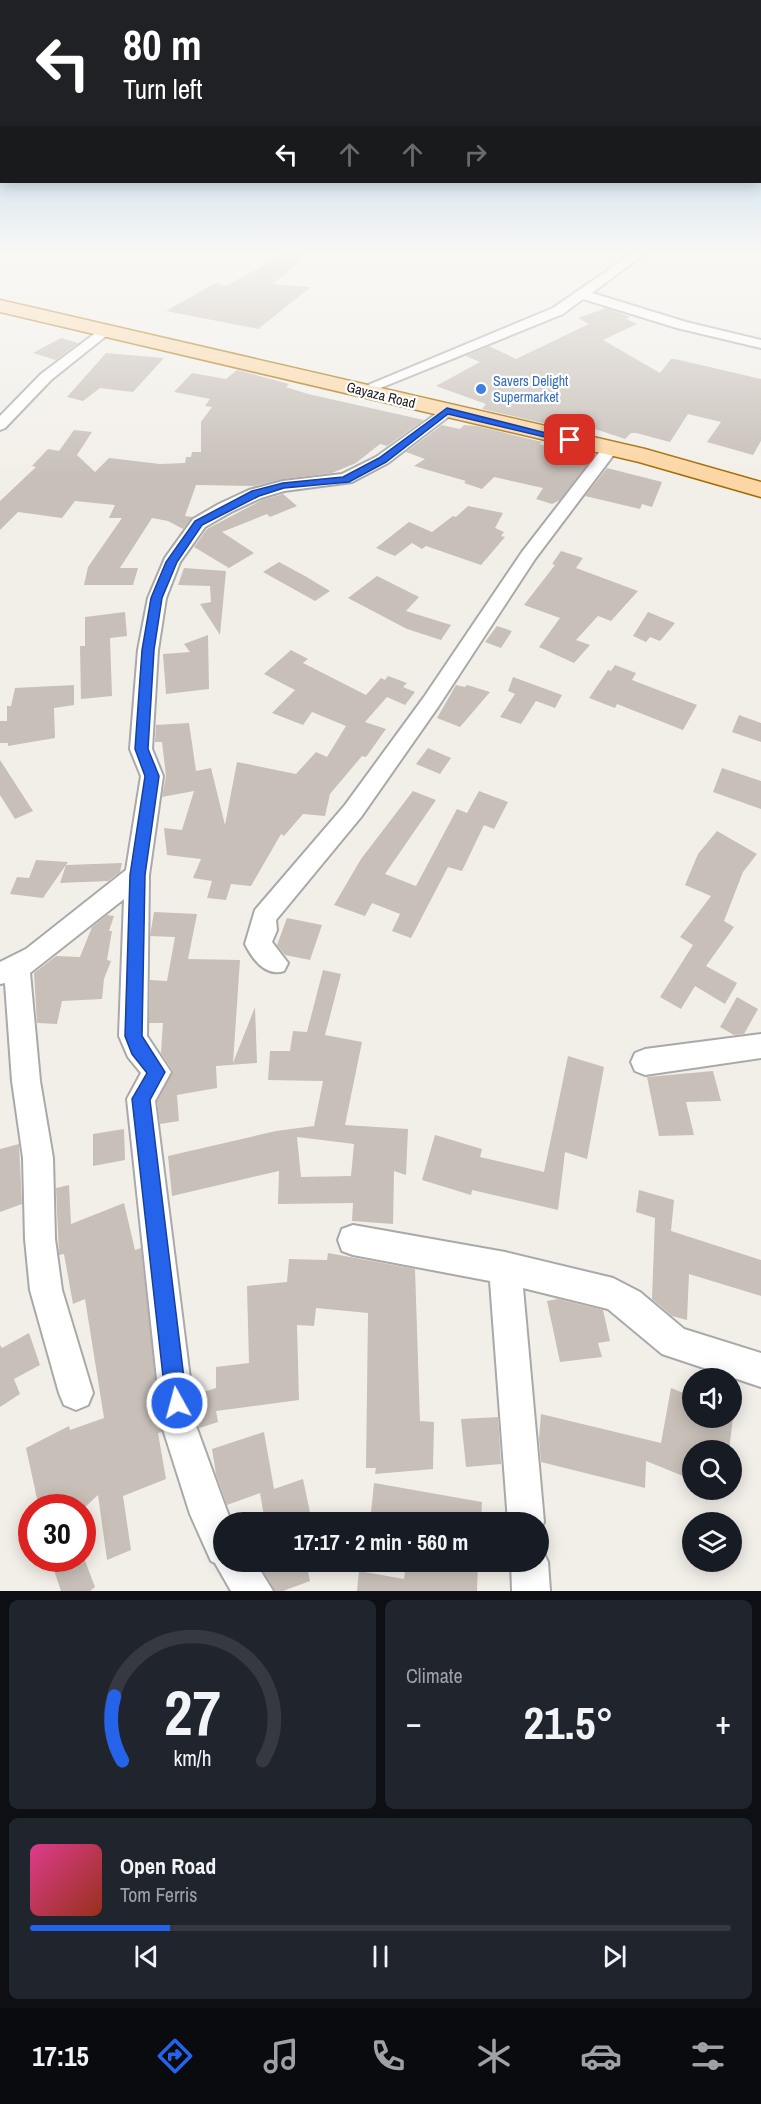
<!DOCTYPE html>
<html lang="en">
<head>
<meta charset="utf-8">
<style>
  :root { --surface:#171b24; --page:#20242c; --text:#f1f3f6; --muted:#9ea1a6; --line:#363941; --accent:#2563eb }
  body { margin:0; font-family:"Archivo Narrow",sans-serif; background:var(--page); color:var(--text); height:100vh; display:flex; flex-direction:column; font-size:22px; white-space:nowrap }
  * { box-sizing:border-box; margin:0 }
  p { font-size:20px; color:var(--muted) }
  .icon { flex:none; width:33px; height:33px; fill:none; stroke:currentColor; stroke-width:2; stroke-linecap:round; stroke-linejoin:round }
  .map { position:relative; height:1591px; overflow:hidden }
  .drawer { display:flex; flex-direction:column; gap:9px; padding:9px; background:#0d0f14; flex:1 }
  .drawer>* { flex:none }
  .top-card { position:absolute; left:0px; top:0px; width:762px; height:183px; box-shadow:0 3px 15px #0003; background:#202124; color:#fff; overflow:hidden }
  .tools { position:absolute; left:682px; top:1368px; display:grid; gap:12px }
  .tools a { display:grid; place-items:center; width:60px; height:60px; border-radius:50%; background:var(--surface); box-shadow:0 3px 15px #0003; font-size:30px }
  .speed { position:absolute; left:18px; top:1494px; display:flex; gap:12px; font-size:30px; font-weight:700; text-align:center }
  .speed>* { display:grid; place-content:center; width:78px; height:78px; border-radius:50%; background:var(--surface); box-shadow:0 3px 15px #0003; line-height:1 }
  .speed .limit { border:9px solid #d22; background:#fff; color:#111 }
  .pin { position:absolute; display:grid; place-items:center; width:51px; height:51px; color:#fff; margin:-26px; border-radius:12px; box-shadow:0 3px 9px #0006 }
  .me { position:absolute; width:66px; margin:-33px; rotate:353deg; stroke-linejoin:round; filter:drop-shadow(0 0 4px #0008) }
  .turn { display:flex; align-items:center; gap:21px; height:126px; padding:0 24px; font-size:27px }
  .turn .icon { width:78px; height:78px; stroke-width:2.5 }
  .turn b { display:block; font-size:42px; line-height:51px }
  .lanes { display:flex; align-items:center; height:57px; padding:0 24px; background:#0003; justify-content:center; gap:30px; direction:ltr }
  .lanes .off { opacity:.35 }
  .big { font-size:45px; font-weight:700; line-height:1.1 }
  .drawer .widget { flex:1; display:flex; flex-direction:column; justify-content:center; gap:9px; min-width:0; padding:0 21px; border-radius:9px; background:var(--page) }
  .drawer .dial { align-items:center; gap:0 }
  .dial svg { height:156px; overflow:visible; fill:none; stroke:var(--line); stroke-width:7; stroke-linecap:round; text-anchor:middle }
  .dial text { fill:var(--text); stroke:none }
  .song { display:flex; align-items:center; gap:18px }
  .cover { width:72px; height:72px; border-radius:9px; background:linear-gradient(135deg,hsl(330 70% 55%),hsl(10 70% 35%)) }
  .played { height:6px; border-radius:3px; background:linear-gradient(90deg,var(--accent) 20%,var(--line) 20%) }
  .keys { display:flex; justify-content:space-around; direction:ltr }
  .heat { display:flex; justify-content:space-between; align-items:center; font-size:33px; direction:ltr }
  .drawer .tiles { flex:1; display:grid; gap:9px; grid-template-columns:1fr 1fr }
  .widget:last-child { grid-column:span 2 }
  .trip { position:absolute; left:213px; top:1512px; width:336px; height:60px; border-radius:30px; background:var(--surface); box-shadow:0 3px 15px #0003; font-weight:700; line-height:60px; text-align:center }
  .dock { display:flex; height:96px; justify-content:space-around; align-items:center; background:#090b0e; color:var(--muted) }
  .dock .icon { width:42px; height:42px }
  .dock .selected { color:var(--accent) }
  .dock b { font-size:27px; color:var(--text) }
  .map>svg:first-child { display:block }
  .building { fill:#c7bfb8; fill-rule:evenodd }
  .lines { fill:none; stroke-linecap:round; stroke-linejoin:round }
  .street-casing { stroke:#a9a9a9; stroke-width:4 }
  .primary-casing { stroke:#a06b00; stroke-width:3 }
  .street { fill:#fff; fill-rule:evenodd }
  .primary { fill:#fcd6a4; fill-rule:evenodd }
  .route { fill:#2563eb; stroke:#184099; stroke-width:1.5 }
  .shop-dot { fill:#3f7fe0; stroke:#fff; stroke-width:2 }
  .labels { text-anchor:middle; stroke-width:4.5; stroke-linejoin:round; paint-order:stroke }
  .far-shop-label { font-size:14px; fill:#366cbe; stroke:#fff; text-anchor:start }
  .far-street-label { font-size:14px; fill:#222; stroke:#fff }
</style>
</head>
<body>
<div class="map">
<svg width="761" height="1591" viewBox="0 0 761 1591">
  <rect width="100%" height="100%" fill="#f2efe9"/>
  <path class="building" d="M 282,255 L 307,255 L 273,284 L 311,287 L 258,329 L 166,311 L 216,283 L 226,286 Z
    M 606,308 L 630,317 L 626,319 L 637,324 L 603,340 L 660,373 L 671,359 L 675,359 L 761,379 L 761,441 L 753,455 L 707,442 L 721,422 L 688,414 L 670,442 L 636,433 L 631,433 L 625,439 L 562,418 L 555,426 L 482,409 L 486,404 L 436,386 L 480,362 L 466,356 L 489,346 L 516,359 L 589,324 L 578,318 Z
    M 61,338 L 78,343 L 56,360 L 33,353 Z
    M 106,353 L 164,358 L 133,392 L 100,388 L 83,401 L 67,397 Z
    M 237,370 L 289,384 L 286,387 L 308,394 L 424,420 L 387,446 L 380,444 L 356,463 L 332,473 L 283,479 L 254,486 L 196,485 L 185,516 L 193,517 L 183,529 L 168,521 L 152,518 L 120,568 L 138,568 L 133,585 L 84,585 L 88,567 L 122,518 L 109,518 L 115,505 L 75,501 L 62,518 L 18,512 L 0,530 L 0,501 L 36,467 L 32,466 L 48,449 L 59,451 L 74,430 L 92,432 L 77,455 L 95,472 L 109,458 L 160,464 L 185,463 L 186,457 L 191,457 L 192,452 L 201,452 L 201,422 L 212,407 L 205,406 L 210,399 L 174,392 L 192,373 L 226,379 Z
    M 442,425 L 460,429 L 464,425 L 477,426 L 542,442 L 539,444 L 546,446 L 544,449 L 575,457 L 572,460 L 588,464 L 560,500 L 552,504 L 536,499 L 543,488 L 494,477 L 482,489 L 464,483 L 466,481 L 414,466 L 425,459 L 406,452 Z
    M 607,468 L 662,482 L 652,507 L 642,504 L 640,509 L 585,496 Z
    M 283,494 L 297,506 L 270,517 L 267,514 L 222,532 L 254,553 L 229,568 L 194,547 L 207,529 L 262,500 Z
    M 468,506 L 503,513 L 495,528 L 504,532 L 501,536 L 505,537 L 481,565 L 426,546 L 422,549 L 412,543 L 395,556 L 376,548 L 409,522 L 432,532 L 453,516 L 456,517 Z
    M 561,551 L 583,558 L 576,568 L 638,591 L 611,621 L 598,616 L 576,640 L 590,645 L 574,663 L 539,647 L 560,618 L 524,605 L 555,565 L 552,564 Z
    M 279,562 L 305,576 L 330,591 L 315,601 L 263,572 Z
    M 184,568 L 226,571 L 220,635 L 200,604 L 211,602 L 210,586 L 178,585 Z
    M 377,576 L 419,597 L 406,611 L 451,625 L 441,640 L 407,629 L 348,598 Z
    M 125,612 L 127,636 L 110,638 L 112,696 L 81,699 L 80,646 L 85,646 L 85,617 Z
    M 648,612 L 675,623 L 660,641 L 650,637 L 646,642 L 633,636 Z
    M 497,626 L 512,631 L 501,648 L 485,642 Z
    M 208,635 L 209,689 L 166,694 L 163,654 L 190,652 L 184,644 Z
    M 291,650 L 308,659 L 303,663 L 366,695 L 381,678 L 385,680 L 388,676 L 407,683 L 403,687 L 415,692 L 405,705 L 387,697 L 365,722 L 386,729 L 366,757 L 362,756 L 330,794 L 325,816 L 303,814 L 284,836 L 281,834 L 251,886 L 231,884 L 226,900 L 207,898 L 212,881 L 193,878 L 201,859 L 167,855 L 164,828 L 182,830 L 194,791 L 162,797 L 166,776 L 162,742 L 155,742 L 156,725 L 189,723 L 196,771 L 211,768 L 225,825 L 237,762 L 296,774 L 316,752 L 327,757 L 346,726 L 312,712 L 303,725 L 272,713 L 295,690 L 264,674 Z
    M 615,665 L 636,673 L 632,680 L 697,705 L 683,730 L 617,704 L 615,708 L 589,698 L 608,670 L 611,671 Z
    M 513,677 L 562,695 L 555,708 L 536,701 L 521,724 L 500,717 L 515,694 L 508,691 Z
    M 74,685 L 74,705 L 54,708 L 55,738 L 8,746 L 8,743 L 0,743 L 0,721 L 7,721 L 7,706 L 11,706 L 15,688 Z
    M 456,685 L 465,687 L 467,685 L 490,692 L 460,727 L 437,718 Z
    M 739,715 L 761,723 L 761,742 L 732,732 Z
    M 428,748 L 451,758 L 440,774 L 416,764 Z
    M 0,760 L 33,811 L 15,819 L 0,795 Z
    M 722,768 L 761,781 L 761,809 L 713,792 Z
    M 413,791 L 436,800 L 385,874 L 416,886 L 457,809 L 467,813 L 479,791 L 508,802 L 494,829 L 484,825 L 462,871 L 448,867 L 411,938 L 392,931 L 400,914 L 372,903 L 365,916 L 334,905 L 361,859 Z
    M 717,831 L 757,854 L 743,872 L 724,921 L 734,927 L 706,966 L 737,983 L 725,1004 L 695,986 L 681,1009 L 660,997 L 693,945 L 680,937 L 711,896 L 685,885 L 698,854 Z
    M 36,860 L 68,862 L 43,898 L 10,894 L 17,877 L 29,878 Z
    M 122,863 L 120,872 L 108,881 L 60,883 L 66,865 Z
    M 154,912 L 197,914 L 188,959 L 240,960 L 233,1063 L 255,1007 L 257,1063 L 216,1066 L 217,1088 L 177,1095 L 179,1121 L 160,1124 L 157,1101 L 173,1071 L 161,1053 L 163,1023 L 149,1023 L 150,980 L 167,981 L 175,937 L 150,936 Z
    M 107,915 L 114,916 L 109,931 L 112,931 L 107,960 L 111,961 L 104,979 L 102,999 L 62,1001 L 57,1024 L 37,1023 L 34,973 L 56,956 L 80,957 L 92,927 Z
    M 287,918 L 322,925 L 310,960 L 285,955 L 277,945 Z
    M 323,970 L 341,974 L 325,1035 L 362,1042 L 345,1125 L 408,1129 L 406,1175 L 394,1171 L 393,1224 L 352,1221 L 353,1203 L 278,1204 L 279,1171 L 172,1196 L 168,1156 L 276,1131 L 314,1126 L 323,1081 L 268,1080 L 270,1051 L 290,1051 L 293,1031 L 307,1032 ZM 297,1137 L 354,1144 L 351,1176 L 301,1177 Z
    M 737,997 L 758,1009 L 744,1034 L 734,1035 L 720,1027 Z
    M 568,1056 L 604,1067 L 587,1159 L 565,1152 L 558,1210 L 472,1190 L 471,1195 L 422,1180 L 435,1135 L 482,1149 L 480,1157 L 544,1172 Z
    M 713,1071 L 721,1101 L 686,1102 L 694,1135 L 659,1136 L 647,1077 Z
    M 124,1129 L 125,1160 L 93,1166 L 93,1134 Z
    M 19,1144 L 22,1204 L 0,1212 L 0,1149 Z
    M 69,1185 L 71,1224 L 124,1203 L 135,1250 L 141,1248 L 162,1432 L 158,1433 L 166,1479 L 123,1496 L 131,1550 L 107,1560 L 98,1495 L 84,1508 L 39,1508 L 26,1448 L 69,1426 L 70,1430 L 104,1418 L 85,1299 L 73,1304 L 64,1254 L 59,1255 L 56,1188 Z
    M 639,1190 L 674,1200 L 671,1231 L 761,1260 L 761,1296 L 689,1274 L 687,1320 L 672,1316 L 652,1299 L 655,1218 L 636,1212 Z
    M 328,1253 L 415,1269 L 420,1421 L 434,1422 L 433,1469 L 375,1474 L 376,1468 L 366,1468 L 368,1313 L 316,1308 L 314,1326 L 297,1325 L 299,1400 L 216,1411 L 218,1422 L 199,1428 L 194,1395 L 216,1388 L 216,1367 L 249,1363 L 247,1286 L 287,1282 L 289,1259 L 327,1260 Z
    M 558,1299 L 603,1310 L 610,1341 L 598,1343 L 602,1357 L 560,1362 L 547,1301 Z
    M 29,1333 L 40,1365 L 14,1379 L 20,1394 L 0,1407 L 0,1345 L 2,1348 Z
    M 671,1388 L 693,1397 L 693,1418 L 733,1418 L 729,1450 L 693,1450 L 693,1480 L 646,1461 L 645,1488 L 541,1462 L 539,1438 L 541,1414 L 661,1443 Z
    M 498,1417 L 501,1464 L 466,1467 L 461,1419 Z
    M 264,1432 L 274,1489 L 303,1479 L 312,1522 L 265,1522 L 260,1493 L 227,1505 L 216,1474 L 212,1449 Z
    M 374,1483 L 482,1502 L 481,1522 L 370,1522 Z
    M 50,1558 L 84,1558 L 95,1587 L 90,1591 L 61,1591 Z
    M 257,1562 L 306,1562 L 310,1581 L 283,1591 L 275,1591 Z
    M 406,1562 L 478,1562 L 477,1591 L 357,1591 L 359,1571 L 404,1579 Z"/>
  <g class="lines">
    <g class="street-casing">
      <path id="street" d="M 630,255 L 643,255 L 592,293 L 686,322 L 761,340 L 761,348 L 677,328 L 583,299 L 563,314 L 368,393 L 363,394 L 356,390 L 553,308 Z
        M 106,325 L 113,329 L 111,332 L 51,380 L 5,428 L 0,430 L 0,416 L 41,374 Z
        M 447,406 L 455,411 L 452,414 L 388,463 L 352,482 L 284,491 L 261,498 L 231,512 L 205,527 L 180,562 L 166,598 L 158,650 L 152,749 L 163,776 L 149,875 L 147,1036 L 171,1072 L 155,1101 L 196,1426 L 231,1522 L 224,1522 L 224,1562 L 255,1562 L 273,1591 L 231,1591 L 215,1563 L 211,1561 L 190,1514 L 162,1426 L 127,1099 L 141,1073 L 128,1057 L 119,1036 L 124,899 L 30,973 L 40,1081 L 53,1158 L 55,1239 L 62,1290 L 93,1393 L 88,1405 L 76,1410 L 64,1405 L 59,1393 L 30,1290 L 25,1239 L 23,1158 L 12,1081 L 5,983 L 0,984 L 0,962 L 26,949 L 126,870 L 141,776 L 130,749 L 138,650 L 148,598 L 165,558 L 193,519 L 219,504 L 249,490 L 283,481 L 342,474 L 376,457 Z
        M 610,444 L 618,449 L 535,559 L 438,707 L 361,817 L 276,920 L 277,930 L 272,942 L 288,963 L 284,971 C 266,977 253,960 245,944 L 255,910 L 345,805 L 424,697 L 522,552 L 604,446 Z
        M 761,1034 L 761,1058 L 645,1075 L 635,1071 L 631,1062 L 635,1053 L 645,1049 Z
        M 353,1225 L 505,1252 L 613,1278 L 640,1292 L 684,1329 L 761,1353 L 761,1387 L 662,1354 L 608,1309 L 523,1288 L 544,1522 L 538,1535 L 538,1522 L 508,1522 L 490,1281 L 353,1255 L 342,1251 L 338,1240 L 342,1229 Z
        M 538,1547 L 542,1549 L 548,1562 L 550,1591 L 512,1591 L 511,1562 L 538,1562 Z"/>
    </g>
    <g class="primary-casing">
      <path id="primary" d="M 0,300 L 645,449 L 761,482 L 761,497 L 639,462 L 0,312 Z"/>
    </g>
    <use href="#street" class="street"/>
    <use href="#primary" class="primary"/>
  </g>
  <linearGradient id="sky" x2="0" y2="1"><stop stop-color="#8fc0e4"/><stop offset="0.53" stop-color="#f9f8f5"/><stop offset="1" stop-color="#f9f8f5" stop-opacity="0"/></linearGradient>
  <rect width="761" height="477" fill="url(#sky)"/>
  <path class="route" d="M 447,408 L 574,440 L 570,443 L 448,414 L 386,462 L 349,482 L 284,488 L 259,496 L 202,525 L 177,562 L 162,598 L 154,650 L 148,749 L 159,776 L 145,875 L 142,1036 L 165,1072 L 150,1100 L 187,1403 L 184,1410 L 177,1413 L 169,1410 L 166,1403 L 132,1099 L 147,1073 L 132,1054 L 125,1036 L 130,875 L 145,776 L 135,749 L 142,650 L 151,598 L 166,562 L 195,521 L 252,491 L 283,483 L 343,477 L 379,458 Z"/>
  <circle class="shop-dot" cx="481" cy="389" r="6"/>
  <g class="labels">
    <g class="far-shop-label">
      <text x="493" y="386">Savers Delight<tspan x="493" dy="16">Supermarket</tspan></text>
    </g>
    <g class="far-street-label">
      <text transform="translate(381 395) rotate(14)" y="5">Gayaza Road</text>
    </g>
  </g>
</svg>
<div class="tools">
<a><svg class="icon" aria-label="sound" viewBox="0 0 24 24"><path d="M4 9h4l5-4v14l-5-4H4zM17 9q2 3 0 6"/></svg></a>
<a><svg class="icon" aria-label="search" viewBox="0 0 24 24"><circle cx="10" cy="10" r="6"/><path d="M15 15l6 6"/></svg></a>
<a><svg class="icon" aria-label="layers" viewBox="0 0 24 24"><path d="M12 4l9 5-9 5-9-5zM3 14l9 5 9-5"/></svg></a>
</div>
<div class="speed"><div class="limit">30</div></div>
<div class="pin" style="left:570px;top:440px;background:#d93025"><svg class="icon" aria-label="arrive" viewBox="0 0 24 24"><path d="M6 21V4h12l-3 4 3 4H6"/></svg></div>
<svg class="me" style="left:177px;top:1403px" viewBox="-20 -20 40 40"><circle r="17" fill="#2563eb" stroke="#fff" stroke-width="3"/><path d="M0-11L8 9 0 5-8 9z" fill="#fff"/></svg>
<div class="trip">17:17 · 2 min · 560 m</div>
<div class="top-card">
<div class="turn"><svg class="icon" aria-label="left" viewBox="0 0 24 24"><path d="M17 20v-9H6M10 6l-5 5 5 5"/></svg><div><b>80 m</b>Turn left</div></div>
<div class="lanes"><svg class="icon" aria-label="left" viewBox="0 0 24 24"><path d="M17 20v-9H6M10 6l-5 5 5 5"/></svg><svg class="icon off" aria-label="ahead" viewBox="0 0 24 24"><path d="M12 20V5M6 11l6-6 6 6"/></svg><svg class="icon off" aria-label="ahead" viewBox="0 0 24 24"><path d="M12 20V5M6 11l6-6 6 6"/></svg><svg class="icon off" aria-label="right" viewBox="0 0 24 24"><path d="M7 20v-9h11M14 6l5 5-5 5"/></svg></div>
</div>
</div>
<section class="drawer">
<div class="tiles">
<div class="widget dial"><svg viewBox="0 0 100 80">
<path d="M14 69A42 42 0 1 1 86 69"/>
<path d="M14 69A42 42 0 0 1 10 36" stroke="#2563eb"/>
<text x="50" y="56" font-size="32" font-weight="700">27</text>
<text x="50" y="72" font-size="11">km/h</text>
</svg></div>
<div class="widget"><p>Climate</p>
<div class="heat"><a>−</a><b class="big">21.5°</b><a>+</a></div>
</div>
<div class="widget">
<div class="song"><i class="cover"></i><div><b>Open Road</b><p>Tom Ferris</p></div></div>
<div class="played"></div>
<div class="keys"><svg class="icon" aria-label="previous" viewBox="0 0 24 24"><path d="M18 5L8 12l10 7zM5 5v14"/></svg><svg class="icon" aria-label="pause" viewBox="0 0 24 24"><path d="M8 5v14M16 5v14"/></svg><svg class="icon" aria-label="next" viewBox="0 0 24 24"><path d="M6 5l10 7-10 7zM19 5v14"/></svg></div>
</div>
</div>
</section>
<nav class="dock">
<b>17:15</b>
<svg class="icon selected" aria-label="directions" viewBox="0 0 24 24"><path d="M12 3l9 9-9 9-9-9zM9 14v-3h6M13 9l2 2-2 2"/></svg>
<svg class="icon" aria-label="music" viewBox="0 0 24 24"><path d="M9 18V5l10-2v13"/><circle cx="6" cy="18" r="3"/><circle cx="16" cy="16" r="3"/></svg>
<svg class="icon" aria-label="phone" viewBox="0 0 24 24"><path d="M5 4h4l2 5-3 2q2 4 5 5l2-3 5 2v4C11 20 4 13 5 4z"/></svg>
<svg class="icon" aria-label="climate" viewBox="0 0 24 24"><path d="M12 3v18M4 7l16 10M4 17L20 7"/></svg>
<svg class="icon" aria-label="car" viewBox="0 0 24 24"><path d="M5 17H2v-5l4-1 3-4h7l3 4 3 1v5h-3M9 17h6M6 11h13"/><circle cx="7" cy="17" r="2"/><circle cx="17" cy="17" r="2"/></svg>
<svg class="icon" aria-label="filters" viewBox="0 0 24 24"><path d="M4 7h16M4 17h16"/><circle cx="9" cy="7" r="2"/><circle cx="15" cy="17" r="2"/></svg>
</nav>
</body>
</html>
